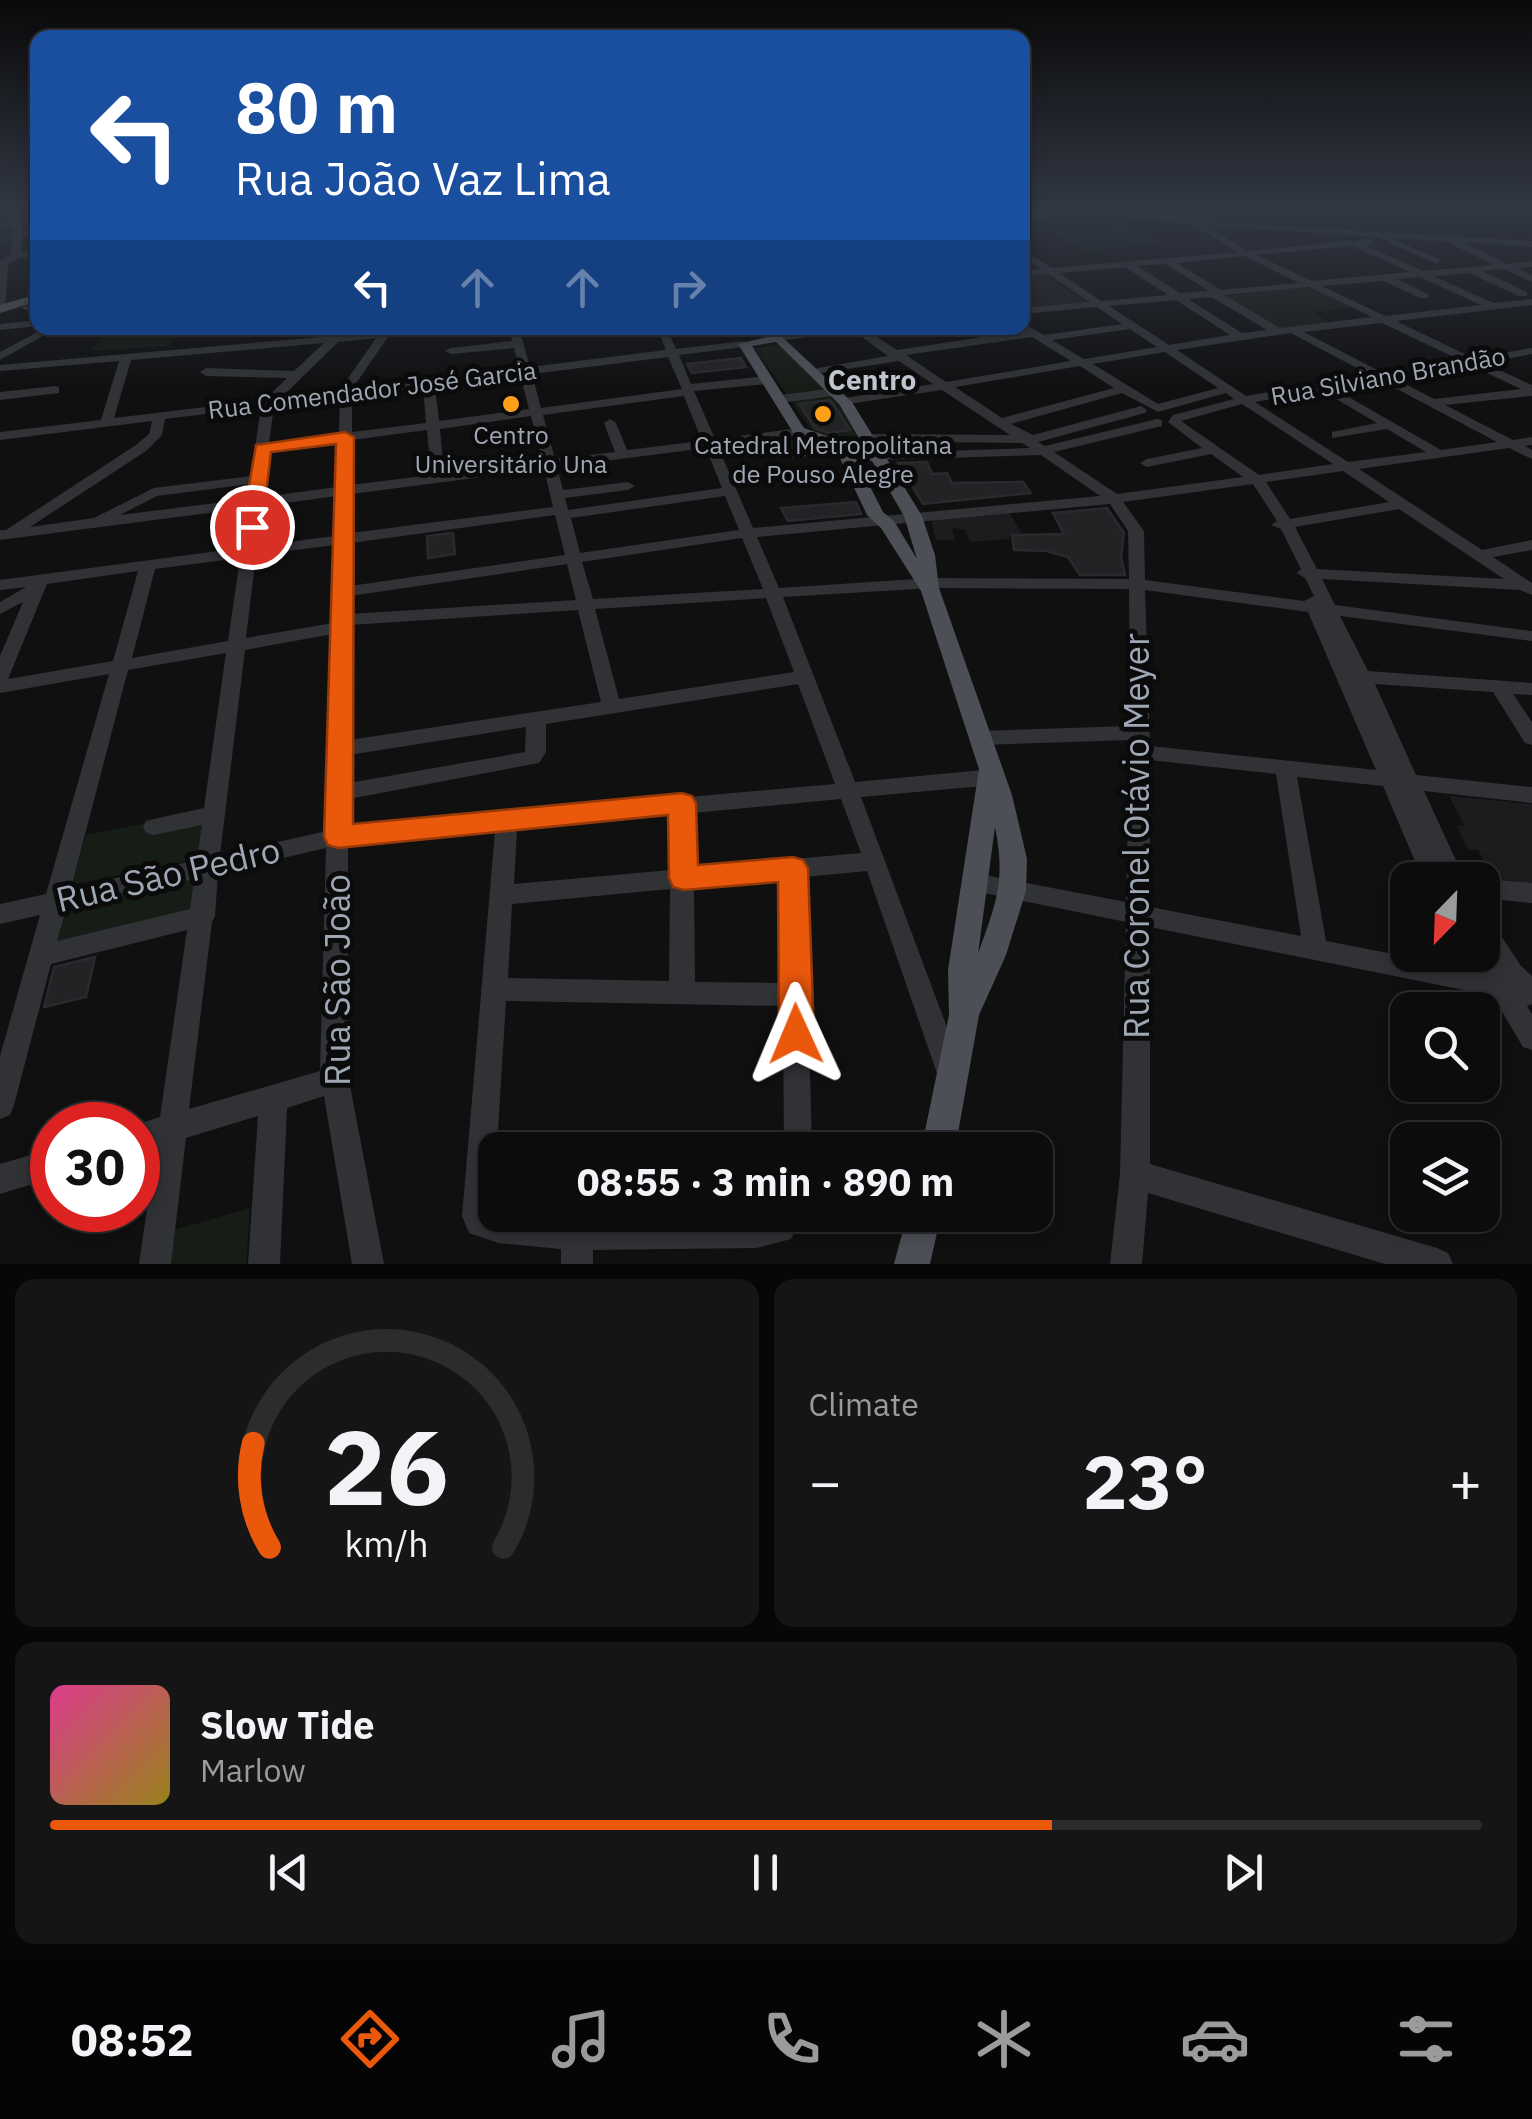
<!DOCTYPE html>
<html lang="en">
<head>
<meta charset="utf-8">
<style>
  :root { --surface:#0c0c0d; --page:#151516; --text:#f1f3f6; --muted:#9a9b9d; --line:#2c2c2e; --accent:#ea580c }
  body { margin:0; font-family:"IBM Plex Sans",sans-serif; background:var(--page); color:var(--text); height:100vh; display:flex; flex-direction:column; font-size:38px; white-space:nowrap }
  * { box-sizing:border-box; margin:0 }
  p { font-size:32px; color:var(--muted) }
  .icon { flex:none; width:55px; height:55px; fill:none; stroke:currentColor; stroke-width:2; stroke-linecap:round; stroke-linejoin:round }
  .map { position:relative; height:1264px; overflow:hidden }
  .sheet { display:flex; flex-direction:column; gap:15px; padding:15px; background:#070707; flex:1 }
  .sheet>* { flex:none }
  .guide { position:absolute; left:30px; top:30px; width:1000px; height:305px; border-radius:20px; box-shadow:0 5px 15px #0003,0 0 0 2px var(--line); background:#1a4fa0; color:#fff; overflow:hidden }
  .needle { width:65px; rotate:203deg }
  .tools { position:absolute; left:1390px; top:862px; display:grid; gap:20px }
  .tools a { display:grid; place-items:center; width:110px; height:110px; border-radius:20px; background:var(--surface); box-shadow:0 5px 15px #0003,0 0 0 2px var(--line); font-size:50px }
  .speed { position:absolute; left:30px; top:1102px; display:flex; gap:20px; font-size:50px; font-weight:700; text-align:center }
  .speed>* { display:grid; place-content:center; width:130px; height:130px; border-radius:50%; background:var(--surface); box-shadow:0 5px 15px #0003,0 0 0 2px var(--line); line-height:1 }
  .speed .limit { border:15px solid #d22; background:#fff; color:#111 }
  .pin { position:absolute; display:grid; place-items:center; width:85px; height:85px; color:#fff; margin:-42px; border:5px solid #fff; border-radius:50%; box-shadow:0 2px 10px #0007 }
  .me { position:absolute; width:110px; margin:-55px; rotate:359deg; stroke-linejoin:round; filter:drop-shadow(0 0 8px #0008) }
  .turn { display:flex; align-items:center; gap:35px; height:210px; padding:0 40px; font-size:45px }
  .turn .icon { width:130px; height:130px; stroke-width:2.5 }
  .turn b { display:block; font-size:70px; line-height:85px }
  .lanes { display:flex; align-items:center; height:95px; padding:0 40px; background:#0003; justify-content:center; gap:50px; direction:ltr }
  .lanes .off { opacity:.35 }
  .big { font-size:75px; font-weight:800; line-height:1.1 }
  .sheet .card { flex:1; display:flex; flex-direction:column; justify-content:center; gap:15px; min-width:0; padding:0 35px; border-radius:20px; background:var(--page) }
  .sheet .dial { align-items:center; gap:0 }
  .dial svg { height:260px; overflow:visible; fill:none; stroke:var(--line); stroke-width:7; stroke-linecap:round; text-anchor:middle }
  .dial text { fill:var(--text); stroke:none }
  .song { display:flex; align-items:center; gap:30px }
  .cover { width:120px; height:120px; border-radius:15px; background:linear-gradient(135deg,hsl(330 70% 55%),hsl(50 70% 35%)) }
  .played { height:10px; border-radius:5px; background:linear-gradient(90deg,var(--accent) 70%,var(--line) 70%) }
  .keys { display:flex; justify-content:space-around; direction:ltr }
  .heat { display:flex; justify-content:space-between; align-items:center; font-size:55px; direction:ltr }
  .sheet .tiles { flex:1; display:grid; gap:15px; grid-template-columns:1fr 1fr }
  .card:last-child { grid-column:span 2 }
  .trip { position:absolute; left:478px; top:1132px; width:575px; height:100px; border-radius:20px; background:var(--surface); box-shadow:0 5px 15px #0003,0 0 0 2px var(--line); font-weight:800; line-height:100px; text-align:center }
  .dock { display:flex; height:160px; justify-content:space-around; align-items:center; background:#050505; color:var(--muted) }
  .dock .icon { width:70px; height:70px }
  .dock .on { color:var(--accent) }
  .dock b { font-size:45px; color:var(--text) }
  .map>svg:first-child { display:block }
  .built { fill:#1b1c1e }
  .green { fill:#161c16 }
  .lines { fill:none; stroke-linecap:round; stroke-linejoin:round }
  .stream { stroke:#253036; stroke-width:2.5 }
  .building { fill:#222325; stroke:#292a2d; stroke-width:2.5 }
  .minor { fill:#303236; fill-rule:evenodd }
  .major { fill:#4c4f56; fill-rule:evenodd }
  .route { fill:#ea580c; stroke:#983908; stroke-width:2.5 }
  .poi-dot { fill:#ffa01a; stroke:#0b0b0c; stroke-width:4 }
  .labels { text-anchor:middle; stroke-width:10; stroke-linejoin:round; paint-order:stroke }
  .far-street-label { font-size:25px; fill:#9fa7b4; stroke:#0b0b0c }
  .far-poi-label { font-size:25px; fill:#9fa7b4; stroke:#0b0b0c }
  .far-neighbourhood-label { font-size:28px; font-weight:bold; fill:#c0c6cf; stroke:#0b0b0c }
  .near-street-label { font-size:35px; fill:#9fa7b4; stroke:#0b0b0c }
</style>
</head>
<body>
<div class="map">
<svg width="1532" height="1264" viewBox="0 0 1532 1264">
  <rect width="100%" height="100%" fill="#101011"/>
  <path class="built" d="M 1045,274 L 1090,304 L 1023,310 L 1023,276 Z
    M 1006,507 L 1022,534 L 1012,535 L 1009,539 L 970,542 L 965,530 L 952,528 L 955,540 L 936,540 L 931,518 Z
    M 1449,796 L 1532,804 L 1532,887 L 1495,882 L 1478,850 L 1468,849 L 1457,826 L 1465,826 Z"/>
  <path class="green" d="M 1127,224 L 1159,243 L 1084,251 L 1052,232 Z
    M 1307,287 L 1353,308 L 1313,312 L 1331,324 L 1270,330 L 1220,296 Z
    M 188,330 L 167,346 L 91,351 L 105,334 Z
    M 778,344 C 814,376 848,408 867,452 L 814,434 L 755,348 Z
    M 151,822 L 207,822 L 201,858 L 71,885 L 86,835 Z
    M 204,872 L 197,913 L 53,945 L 65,902 Z
    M 250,1208 L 246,1264 L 170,1264 L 174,1230 Z"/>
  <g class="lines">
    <path class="stream" d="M 21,235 L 38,229
      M 0,242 L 11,238"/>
  </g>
  <path class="building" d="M 741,358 L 746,367 L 692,373 L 687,364 Z
    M 830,400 L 840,414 L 850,430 L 829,433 L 815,428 L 799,404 Z
    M 794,441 L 796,445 L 817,448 L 823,454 L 778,458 L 771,448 L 747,450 L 747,447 Z
    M 927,462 L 932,474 L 947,473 L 952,483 L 1023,482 L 1031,493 L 923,504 L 898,463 Z
    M 856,502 L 861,514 L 788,521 L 781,508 Z
    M 1107,508 L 1124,533 L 1121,557 L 1125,575 L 1080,575 L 1068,557 L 1047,551 L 1014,550 L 1012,535 L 1064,534 L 1053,513 Z
    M 453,533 L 455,554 L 428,558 L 427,536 Z
    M 95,957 L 86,997 L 44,1007 L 54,967 Z"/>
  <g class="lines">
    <path class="minor" d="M 14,210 L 22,210 L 22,220 L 38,218 L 38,223 L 22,225 L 21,252 L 38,251 L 38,257 L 18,258 L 8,264 L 5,309 L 0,312 L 0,261 L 11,254 L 13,226 L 0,228 L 0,222 L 13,221 Z
      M 1076,210 L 1110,210 L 1247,224 L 1532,241 L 1532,247 L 1462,242 L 1507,264 L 1532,261 L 1532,267 L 1517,268 L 1532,275 L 1532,282 L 1504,269 L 1482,271 L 1527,292 L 1527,296 L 1519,296 L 1469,273 L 1433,276 L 1494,303 L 1532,299 L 1532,305 L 1396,321 L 1473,358 L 1532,348 L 1532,354 L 1484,363 L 1532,385 L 1532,396 L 1445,405 L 1513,440 L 1532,437 L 1532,445 L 1525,446 L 1532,450 L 1532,459 L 1509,448 L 1359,469 L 1482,550 L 1532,540 L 1532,550 L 1493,557 L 1532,583 L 1532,595 L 1520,590 L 1322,579 L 1335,605 L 1532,631 L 1532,641 L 1340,616 L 1368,671 L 1532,683 L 1532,695 L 1513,694 L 1532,722 L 1532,745 L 1525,743 L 1493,692 L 1375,684 L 1416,775 L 1532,787 L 1532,803 L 1424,791 L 1465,880 L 1423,880 L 1383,786 L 1297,777 L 1326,941 L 1481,971 L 1485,962 L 1490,961 L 1482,949 L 1482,918 L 1491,921 L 1521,966 L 1532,976 L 1532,1004 L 1527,1006 L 1532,1014 L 1532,1050 L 1523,1047 L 1497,1003 L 1484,994 L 1150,927 L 1150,1164 L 1437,1248 L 1448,1253 L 1453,1264 L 1385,1264 L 1148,1193 L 1142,1264 L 1110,1264 L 1120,1174 L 1126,922 L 974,891 L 966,889 L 962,882 L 966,875 L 974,873 L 1126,902 L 1130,740 L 982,745 L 975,743 L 972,738 L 975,733 L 982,731 L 1130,726 L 1129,589 L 932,588 L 783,597 L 855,782 L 994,769 L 1001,772 L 1004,777 L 1001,782 L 994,785 L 861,797 L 964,1073 L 960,1082 L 950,1086 L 940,1082 L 867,871 L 805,877 L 812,1150 L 784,1150 L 783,1006 L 506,1001 L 493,1211 L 495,1215 L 611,1219 L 803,1215 L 791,1239 L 756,1248 L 593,1250 L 593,1264 L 561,1264 L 561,1249 L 498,1243 L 469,1233 L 462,1216 L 495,831 L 348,845 L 347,1070 L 384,1264 L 352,1264 L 324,1096 L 287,1108 L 280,1264 L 248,1264 L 258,1116 L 186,1138 L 171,1264 L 139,1264 L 156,1147 L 138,1152 L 138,1125 L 135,1125 L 160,1117 L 187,930 L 51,964 L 14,1105 L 10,1115 L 0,1119 L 0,1056 L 40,915 L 0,924 L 0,904 L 46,894 L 109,674 L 0,693 L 0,656 L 23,602 L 0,614 L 0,602 L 26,587 L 0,590 L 0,580 L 241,548 L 247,508 L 0,540 L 0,530 L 6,530 L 136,445 L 149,434 L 152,421 L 0,440 L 0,432 L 101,420 L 119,361 L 0,371 L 0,365 L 332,336 L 340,328 L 351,328 L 346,334 L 426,328 L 462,328 L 457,331 L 388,337 L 352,389 L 519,368 L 514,348 L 451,354 L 445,351 L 451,348 L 512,341 L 509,328 L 519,328 L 530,367 L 666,350 L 657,328 L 667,328 L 676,349 L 744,341 L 750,344 L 744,347 L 679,355 L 691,384 L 767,376 L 773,380 L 767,384 L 694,391 L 715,439 L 800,428 L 807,432 L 800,436 L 718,447 L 753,528 L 1100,496 L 1041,455 L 874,460 L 874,454 L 879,453 L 1030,448 L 1022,443 L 864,441 L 864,435 L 869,434 L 1010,435 L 942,390 L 841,405 L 839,402 L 845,398 L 933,384 L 899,361 L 814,374 L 814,370 L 818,368 L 888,356 L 854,331 L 779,341 L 774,338 L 779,335 L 835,328 L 863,328 L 897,350 L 1023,331 L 1018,328 L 1022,328 L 1022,323 L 1044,335 L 1122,324 L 1097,307 L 1022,314 L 1022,308 L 1089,302 L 1048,274 L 1022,277 L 1022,271 L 1041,269 L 1022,257 L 1022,250 L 1052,268 L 1237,252 L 1193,224 L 1093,213 L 1022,219 L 1022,214 ZM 1206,225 L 1377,237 L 1436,264 L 1441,261 L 1439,259 L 1391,238 L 1452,242 L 1453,245 L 1494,265 L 1423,271 L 1364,245 L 1374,244 L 1371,239 L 1248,251 ZM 1352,246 L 1410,272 L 1312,281 L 1257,255 ZM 1245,256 L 1299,283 L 1221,290 L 1177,263 ZM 1166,264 L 1209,291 L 1180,293 L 1137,266 ZM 1125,267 L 1168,295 L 1101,301 L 1059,273 ZM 1420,277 L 1481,305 L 1385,316 L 1322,286 L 1384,281 L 1420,298 L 1428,298 L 1428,294 L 1397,279 ZM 1309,287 L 1372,317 L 1280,328 L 1224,295 ZM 1211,297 L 1267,330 L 1242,333 L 1188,299 ZM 1176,300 L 1230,335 L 1169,345 L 1109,306 ZM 1382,323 L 1460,360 L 1383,373 L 1304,332 ZM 1130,329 L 1157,347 L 1084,359 L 1052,340 ZM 1291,333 L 1370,375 L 1246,396 L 1177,350 ZM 1032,337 L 1071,361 L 946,382 L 906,355 ZM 376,338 L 340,390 L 281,398 L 338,342 ZM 324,343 L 294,371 L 206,368 L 200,372 L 206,376 L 287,378 L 264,400 L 114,418 L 131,360 ZM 1165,352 L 1218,388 L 1158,404 L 1093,364 ZM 668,357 L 682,389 L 541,408 L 532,374 ZM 1470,365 L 1521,389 L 1434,399 L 1394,378 ZM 1080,366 L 1114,388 L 1002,418 L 955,387 ZM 520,375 L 529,409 L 439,421 L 435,386 ZM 1380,380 L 1497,442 L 1441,450 L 1333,388 ZM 423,387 L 426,423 L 352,432 L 352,396 ZM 1321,390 L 1377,423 L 1332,432 L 1332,438 L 1387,429 L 1426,452 L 1348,462 L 1255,402 ZM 1122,393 L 1158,412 L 1226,393 L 1234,399 L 1173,415 L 1168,422 L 1202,448 L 1147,459 L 1140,463 L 1147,467 L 1211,454 L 1243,477 L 1117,494 L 1054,452 L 1162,426 L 1162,420 L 1157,419 L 1045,446 L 1038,442 L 1145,413 L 1147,410 L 1141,406 L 1033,435 L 1011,424 ZM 684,396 L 702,441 L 627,450 L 616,423 L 610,419 L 604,423 L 615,452 L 555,459 L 543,415 ZM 340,398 L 339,434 L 269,443 L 274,406 ZM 1242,404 L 1333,464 L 1259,475 L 1181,421 ZM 261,407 L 251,476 L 154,488 L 94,518 L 30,527 L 146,451 L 162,435 L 165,419 ZM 531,416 L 542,461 L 444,474 L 440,429 ZM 427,430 L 431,475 L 351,485 L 352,440 ZM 338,442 L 337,487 L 263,497 L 268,451 ZM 706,448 L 722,488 L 568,510 L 565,498 L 628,490 L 635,486 L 628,482 L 563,490 L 557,467 ZM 544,469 L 553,507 L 351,533 L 351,494 ZM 1343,471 L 1389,502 L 1290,519 L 1266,482 ZM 250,484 L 248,499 L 120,515 L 157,496 ZM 1253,484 L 1277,521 L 1271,525 L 1281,529 L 1301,569 L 1297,573 L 1305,578 L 1314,596 L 1304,601 L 1145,580 L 1144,531 L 1123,502 ZM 337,496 L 335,536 L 257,546 L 262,506 ZM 725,496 L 739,530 L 580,553 L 571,518 ZM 1110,504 L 1128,531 L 1129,579 L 932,578 L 779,588 L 757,537 ZM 1399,509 L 1504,579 L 1317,569 L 1295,527 ZM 555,515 L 565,555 L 350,586 L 351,543 ZM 742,538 L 763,589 L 593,599 L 582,562 ZM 335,545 L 333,623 L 246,638 L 256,555 ZM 240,558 L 228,641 L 132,658 L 155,569 ZM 567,564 L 576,600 L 350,614 L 350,596 ZM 138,571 L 113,661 L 8,679 L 47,584 ZM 1145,590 L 1308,612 L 1376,770 L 1150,746 ZM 766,598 L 794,672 L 619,699 L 595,609 ZM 578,610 L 601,702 L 349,740 L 350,625 ZM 333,634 L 327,831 L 220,855 L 245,650 ZM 226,653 L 204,808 L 154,819 L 146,821 L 143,827 L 146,833 L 154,835 L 202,825 L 197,860 L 71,888 L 128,670 ZM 798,684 L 835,784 L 688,797 L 682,795 L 674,798 L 349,828 L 349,799 L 539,763 L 546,752 L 546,724 ZM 526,727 L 525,752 L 349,783 L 349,755 ZM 1150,760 L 1276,774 L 1301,936 L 1150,907 ZM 841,799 L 861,853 L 693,868 L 693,813 ZM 671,815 L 671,870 L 514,884 L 517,829 ZM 326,848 L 320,1071 L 189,1109 L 212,922 L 215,916 L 218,873 ZM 194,879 L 190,909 L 57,941 L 66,909 ZM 782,879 L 782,983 L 695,982 L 694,887 ZM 670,889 L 669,981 L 508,978 L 512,904 Z
      M 1312,210 L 1532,211 L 1532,215 L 1316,212 Z
      M 38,303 L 38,309 L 26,310 L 21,307 Z
      M 38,320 L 38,326 L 0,330 L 0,324 Z
      M 45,328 L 57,328 L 0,360 L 0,352 Z
      M 55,386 L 59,387 L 59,393 L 0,400 L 0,392 Z
      M 836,388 L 840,389 L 840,395 L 780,403 L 774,399 L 780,395 Z
      M 1482,879 L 1532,883 L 1532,903 L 1482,898 L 1482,880 L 1478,880 Z
      M 52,1149 L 52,1178 L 0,1194 L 0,1164 Z"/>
    <path class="major" d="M 38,294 L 38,301 L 0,313 L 0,305 Z
      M 779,334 L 852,402 L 922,516 L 935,555 L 939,588 L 1012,795 L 1027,859 L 1026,891 L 1006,955 L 979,1015 L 955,1150 L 921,1150 L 949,1015 L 948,970 L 979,769 L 921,591 L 881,528 L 867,515 L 837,452 L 794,434 L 738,344 ZM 776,342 L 839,404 L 866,450 L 804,428 L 752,346 ZM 855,457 L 872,461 L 904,516 L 917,559 L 894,521 L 883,512 ZM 995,827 C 1006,882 996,903 978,954 Z
      M 907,1215 L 941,1215 L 930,1264 L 894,1264 Z"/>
  </g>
  <linearGradient id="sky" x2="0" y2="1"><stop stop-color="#090909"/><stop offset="0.54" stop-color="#313743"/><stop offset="1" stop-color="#313743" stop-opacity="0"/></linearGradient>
  <rect width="1532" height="387" fill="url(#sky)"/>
  <path class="route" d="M 345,432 L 354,437 L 353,824 L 682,793 L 692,796 L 696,803 L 698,865 L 793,857 L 803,860 L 808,868 L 814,1034 L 809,1045 L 796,1050 L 784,1045 L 779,1034 L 778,882 L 684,890 L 673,887 L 669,878 L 668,815 L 338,848 L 328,845 L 324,837 L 336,444 L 271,452 L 262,527 L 252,533 L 242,527 L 256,445 Z"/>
  <g class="poi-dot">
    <circle cx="511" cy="404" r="10"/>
    <circle cx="823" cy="414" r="10"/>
  </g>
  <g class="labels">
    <g class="far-street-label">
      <text transform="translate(1388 376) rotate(-10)" y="9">Rua Silviano Brandão</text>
      <text transform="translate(372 390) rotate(-7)" y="9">Rua Comendador José Garcia</text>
    </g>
    <g class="far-poi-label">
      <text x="511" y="444">Centro<tspan x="511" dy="29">Universitário Una</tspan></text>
      <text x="823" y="454">Catedral Metropolitana<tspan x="823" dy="29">de Pouso Alegre</tspan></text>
    </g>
    <g class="far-neighbourhood-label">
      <text x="872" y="390">Centro</text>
    </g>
    <g class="near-street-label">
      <text transform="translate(1137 836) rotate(-90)" y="12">Rua Coronel Otávio Meyer</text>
      <text transform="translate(168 875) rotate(-13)" y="12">Rua São Pedro</text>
      <text transform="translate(338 980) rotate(-90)" y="12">Rua São João</text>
    </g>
  </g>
</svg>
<div class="tools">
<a><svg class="needle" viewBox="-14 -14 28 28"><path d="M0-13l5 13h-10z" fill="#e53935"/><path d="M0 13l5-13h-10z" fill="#9a9b9d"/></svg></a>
<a><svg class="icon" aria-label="search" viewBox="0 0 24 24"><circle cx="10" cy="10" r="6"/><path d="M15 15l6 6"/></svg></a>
<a><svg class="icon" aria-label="layers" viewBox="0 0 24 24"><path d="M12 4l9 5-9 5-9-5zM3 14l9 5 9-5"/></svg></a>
</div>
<div class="speed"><div class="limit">30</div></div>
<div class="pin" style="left:252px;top:527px;background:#d93025"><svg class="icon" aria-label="arrive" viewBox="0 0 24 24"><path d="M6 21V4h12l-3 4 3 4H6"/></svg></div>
<svg class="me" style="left:796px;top:1034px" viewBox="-20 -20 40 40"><path d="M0-17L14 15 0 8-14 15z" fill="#ea580c" stroke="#fff" stroke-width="4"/></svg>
<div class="trip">08:55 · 3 min · 890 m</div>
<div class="guide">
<div class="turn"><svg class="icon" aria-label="left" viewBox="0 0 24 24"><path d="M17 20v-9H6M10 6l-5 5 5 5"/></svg><div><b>80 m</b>Rua João Vaz Lima</div></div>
<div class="lanes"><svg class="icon" aria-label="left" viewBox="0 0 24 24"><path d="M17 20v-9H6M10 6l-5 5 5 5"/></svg><svg class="icon off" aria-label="ahead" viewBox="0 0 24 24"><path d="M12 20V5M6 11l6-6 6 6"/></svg><svg class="icon off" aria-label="ahead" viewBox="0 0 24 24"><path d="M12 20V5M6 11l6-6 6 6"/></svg><svg class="icon off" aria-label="right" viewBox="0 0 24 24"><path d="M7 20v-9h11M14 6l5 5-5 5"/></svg></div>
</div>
</div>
<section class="sheet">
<div class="tiles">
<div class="card dial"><svg viewBox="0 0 100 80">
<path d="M14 69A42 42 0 1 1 86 69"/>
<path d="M14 69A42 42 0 0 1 9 37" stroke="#ea580c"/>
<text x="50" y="56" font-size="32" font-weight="700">26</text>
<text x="50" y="72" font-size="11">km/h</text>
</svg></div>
<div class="card"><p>Climate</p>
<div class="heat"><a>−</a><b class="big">23°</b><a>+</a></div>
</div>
<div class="card">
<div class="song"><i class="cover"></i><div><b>Slow Tide</b><p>Marlow</p></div></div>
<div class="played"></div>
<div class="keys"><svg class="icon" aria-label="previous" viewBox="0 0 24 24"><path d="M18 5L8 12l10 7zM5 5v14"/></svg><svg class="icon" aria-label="pause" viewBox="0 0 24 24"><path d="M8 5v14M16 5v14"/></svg><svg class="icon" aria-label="next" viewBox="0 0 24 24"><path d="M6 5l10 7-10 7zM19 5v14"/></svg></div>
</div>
</div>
</section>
<nav class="dock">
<b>08:52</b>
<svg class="icon on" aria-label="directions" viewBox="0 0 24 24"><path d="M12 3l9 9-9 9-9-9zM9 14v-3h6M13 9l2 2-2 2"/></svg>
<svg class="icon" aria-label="music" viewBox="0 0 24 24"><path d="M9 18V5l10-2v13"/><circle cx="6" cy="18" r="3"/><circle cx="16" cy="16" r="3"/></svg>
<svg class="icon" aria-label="phone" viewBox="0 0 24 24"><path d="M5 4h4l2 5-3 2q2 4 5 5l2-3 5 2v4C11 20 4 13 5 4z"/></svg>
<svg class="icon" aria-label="climate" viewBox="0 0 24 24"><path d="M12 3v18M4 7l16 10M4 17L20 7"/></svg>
<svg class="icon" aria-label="car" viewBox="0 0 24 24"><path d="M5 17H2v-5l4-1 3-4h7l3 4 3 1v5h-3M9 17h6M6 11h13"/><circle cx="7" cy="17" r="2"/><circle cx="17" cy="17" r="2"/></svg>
<svg class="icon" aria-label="filters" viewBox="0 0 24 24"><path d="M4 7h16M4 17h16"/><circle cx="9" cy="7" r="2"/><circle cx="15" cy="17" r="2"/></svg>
</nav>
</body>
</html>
